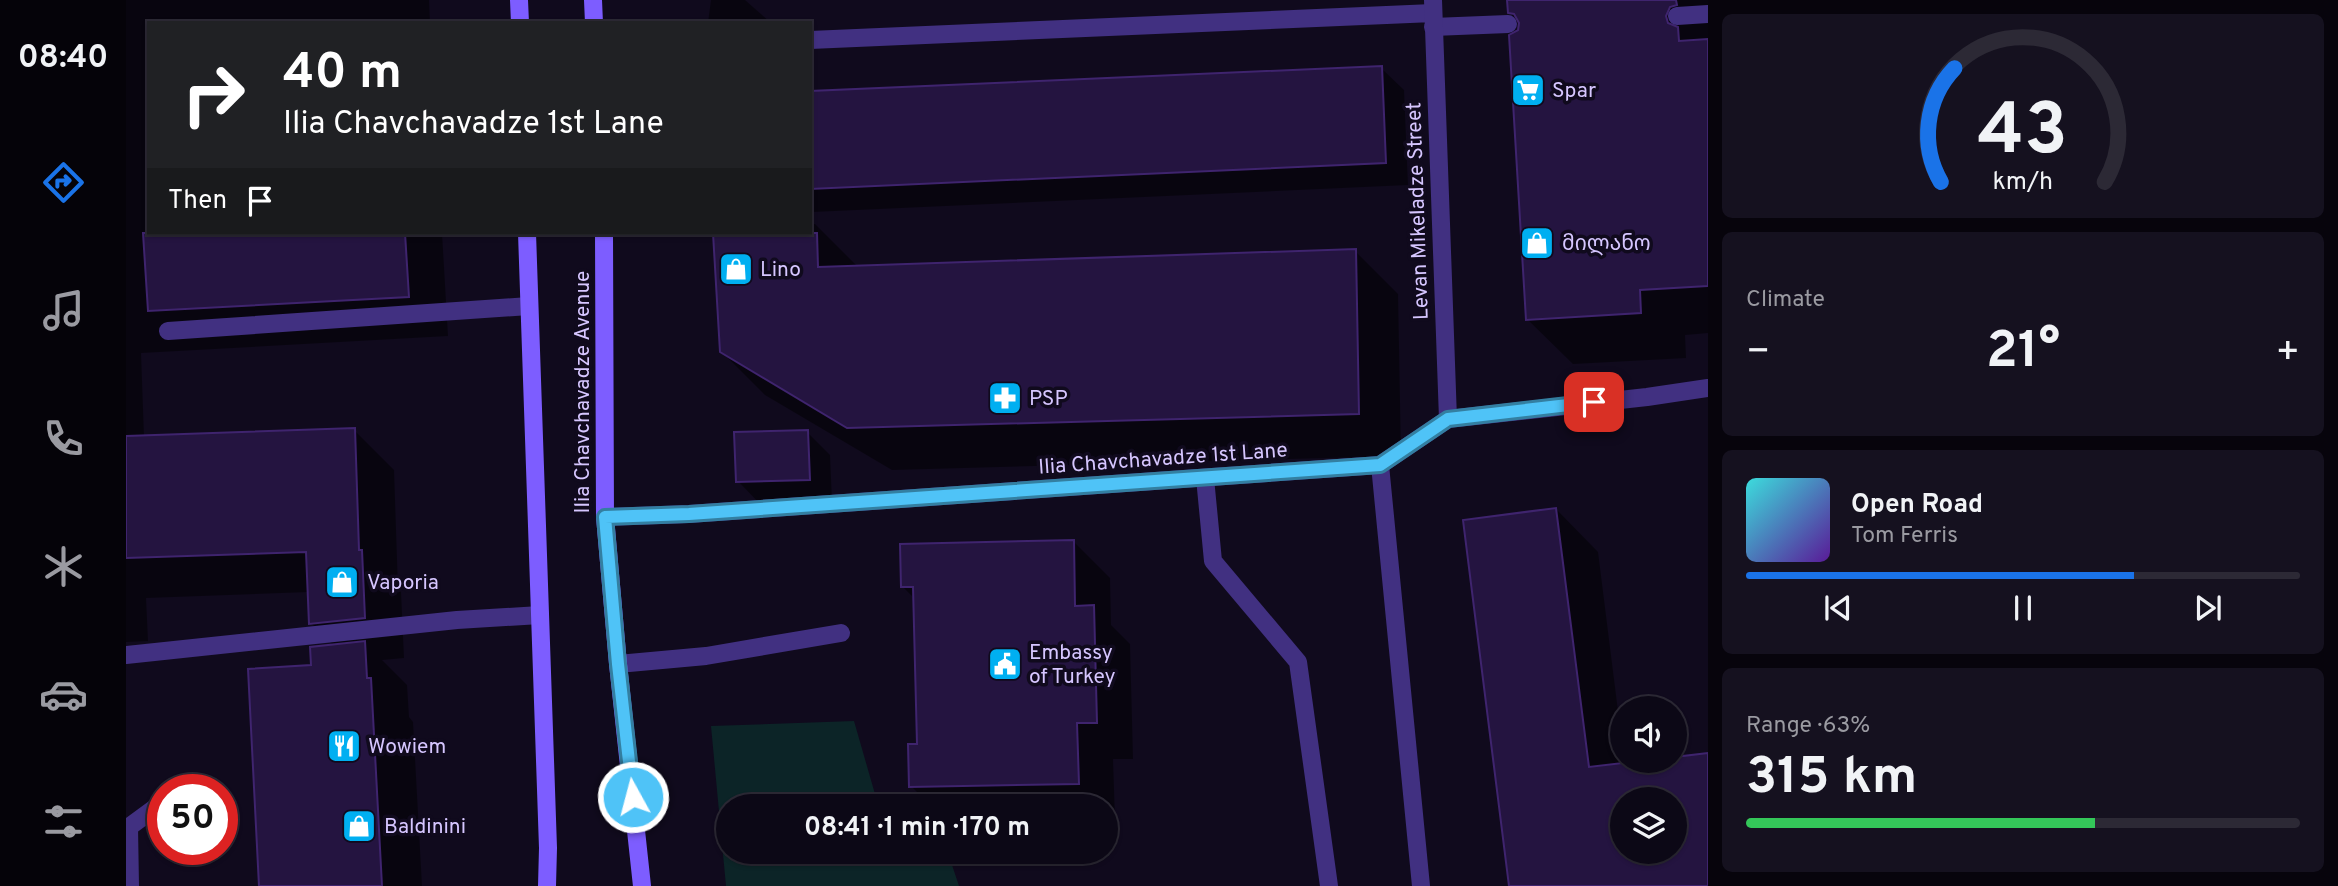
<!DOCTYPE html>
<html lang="en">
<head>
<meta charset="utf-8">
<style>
  :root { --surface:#0c0816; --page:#15111f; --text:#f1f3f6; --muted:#9a9aa1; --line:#2c2935; --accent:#1a73e8 }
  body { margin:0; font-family:Overpass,"Noto Sans Georgian",sans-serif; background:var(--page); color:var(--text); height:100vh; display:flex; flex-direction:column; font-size:26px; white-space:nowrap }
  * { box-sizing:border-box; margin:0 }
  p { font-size:23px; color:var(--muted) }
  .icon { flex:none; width:38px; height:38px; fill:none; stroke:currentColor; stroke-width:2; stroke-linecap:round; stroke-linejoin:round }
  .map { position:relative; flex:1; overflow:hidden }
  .details { display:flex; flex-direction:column; gap:14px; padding:14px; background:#07040c; width:630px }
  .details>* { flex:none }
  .guide { position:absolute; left:21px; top:21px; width:665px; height:214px; border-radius:0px; box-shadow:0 2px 5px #0004,0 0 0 2px var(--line); background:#202124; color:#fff; overflow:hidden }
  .tools { position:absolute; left:1484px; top:696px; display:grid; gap:14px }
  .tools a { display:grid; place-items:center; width:77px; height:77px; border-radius:50%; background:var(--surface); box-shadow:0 2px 5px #0004,0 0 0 2px var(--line); font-size:35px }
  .speed { position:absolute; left:21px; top:774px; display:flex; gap:14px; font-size:35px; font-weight:700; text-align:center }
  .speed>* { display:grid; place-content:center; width:91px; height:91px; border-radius:50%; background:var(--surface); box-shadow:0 2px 5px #0004,0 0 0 2px var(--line); line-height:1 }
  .speed .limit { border:10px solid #d22; background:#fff; color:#111 }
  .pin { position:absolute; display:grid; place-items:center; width:60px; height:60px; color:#fff; margin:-30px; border-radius:14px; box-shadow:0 4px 10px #0006 }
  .me { position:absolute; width:77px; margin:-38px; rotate:353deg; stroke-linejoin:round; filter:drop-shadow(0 0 5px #0008) }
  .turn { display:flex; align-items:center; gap:24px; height:147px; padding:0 21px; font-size:32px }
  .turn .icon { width:91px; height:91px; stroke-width:2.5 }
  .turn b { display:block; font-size:49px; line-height:60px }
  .then { display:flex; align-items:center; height:66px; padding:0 21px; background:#0003; gap:14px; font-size:26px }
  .big { font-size:52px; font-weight:700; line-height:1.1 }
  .details .card { flex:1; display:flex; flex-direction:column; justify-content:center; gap:10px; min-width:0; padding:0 24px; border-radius:10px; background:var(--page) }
  .details .dial { align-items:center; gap:0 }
  .dial svg { height:182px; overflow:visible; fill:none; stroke:var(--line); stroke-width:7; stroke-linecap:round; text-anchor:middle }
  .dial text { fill:var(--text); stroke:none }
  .song { display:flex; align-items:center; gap:21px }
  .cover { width:84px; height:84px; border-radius:10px; background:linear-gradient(135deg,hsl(180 70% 55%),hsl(270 70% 35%)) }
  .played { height:7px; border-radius:4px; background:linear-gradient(90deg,var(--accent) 70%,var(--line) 70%) }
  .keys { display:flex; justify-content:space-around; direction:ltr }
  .heat { display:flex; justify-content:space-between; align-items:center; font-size:38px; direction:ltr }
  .charge { height:10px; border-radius:5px; background:linear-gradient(90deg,#34c759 63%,var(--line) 0) }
  .trip { position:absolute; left:590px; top:794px; width:402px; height:70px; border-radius:35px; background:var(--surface); box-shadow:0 2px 5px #0004,0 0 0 2px var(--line); font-weight:700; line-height:70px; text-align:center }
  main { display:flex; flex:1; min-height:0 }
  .dock { display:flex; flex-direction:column; width:126px; justify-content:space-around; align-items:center; background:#050309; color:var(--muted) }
  .dock .icon { width:49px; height:49px }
  .dock .selected { color:var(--accent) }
  .dock b { font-size:32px; color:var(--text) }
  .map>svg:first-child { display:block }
  .green { fill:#0c2427 }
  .shadow { fill:#0007; fill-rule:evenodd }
  .building { fill:#241440; stroke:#3f246e; stroke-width:2; fill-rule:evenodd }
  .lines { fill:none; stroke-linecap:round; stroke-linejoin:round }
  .service { stroke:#413081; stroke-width:18 }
  .minor { stroke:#413081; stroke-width:18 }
  .secondary { stroke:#7d5dff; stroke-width:18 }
  .route-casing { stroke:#337fa1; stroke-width:18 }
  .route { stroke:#4fc3f7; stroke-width:12 }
  .labels { text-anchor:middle; stroke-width:7; stroke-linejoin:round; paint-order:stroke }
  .poi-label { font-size:21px; fill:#d6c6ff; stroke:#100a1d; text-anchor:start }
  .street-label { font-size:21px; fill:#d6c6ff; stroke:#100a1d }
</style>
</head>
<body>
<main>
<nav class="dock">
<b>08:40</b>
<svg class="icon selected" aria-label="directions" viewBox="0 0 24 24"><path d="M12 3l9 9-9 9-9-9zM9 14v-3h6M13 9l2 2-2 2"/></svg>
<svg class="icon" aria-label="music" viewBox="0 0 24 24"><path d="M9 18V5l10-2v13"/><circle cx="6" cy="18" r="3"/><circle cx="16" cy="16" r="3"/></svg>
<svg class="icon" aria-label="phone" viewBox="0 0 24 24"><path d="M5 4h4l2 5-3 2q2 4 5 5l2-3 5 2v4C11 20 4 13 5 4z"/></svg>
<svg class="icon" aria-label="climate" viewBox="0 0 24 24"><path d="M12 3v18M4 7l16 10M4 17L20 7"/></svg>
<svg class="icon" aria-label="car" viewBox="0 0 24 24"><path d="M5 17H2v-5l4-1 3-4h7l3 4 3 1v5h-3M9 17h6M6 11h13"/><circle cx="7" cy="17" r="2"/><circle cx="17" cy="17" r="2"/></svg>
<svg class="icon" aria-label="filters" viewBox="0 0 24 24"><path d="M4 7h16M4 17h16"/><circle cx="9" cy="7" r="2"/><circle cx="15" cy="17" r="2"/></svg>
</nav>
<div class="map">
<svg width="1582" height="886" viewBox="0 0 1582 886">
  <rect width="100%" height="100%" fill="#100a1d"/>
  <path class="green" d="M 728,721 L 751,801 L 759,807 L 602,807 L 602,852 L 814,852 L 825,862 L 833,886 L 600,886 L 585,726 Z"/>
  <path class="shadow" d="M 0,0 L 303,0 L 304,23 L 23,23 L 23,233 L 316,233 L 322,336 L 15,353 L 18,437 L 228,430 L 268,470 L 272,589 L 275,592 L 278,658 L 256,660 L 281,685 L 283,717 L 287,722 L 296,886 L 135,886 L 187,667 L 208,646 L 185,623 L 183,592 L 20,598 L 22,641 L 0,642 Z
    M 585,0 L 619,0 L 645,23 L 582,23 Z
    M 1383,0 L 1582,0 L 1582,333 L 1559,335 L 1560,358 L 1447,364 L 1401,319 L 1393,31 L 1395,23 L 1383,12 Z
    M 1255,68 L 1278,90 L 1282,185 L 686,212 L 684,210 L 684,93 Z
    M 684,224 L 689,224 L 732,267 L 1229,251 L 1272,294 L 1275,456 L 766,470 L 639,395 L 595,351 L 589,233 L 684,233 Z
    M 681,432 L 704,455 L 706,502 L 634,504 L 612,481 Z
    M 1430,509 L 1472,552 L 1496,743 L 1496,761 L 1499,761 L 1499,765 L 1549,761 L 1549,759 L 1582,755 L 1582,886 L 1385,886 ZM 1496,800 L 1549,800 L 1549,852 L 1496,852 Z
    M 948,542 L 984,578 L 985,625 L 1004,644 L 1007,759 L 987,759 L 989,820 L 980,820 L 980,807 L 806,807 L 785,786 L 792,745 L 789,599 L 777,587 Z"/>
  <path class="building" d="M 1381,0 L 1550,0 L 1551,5 L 1544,7 L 1540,16 L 1542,23 L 1552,27 L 1553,41 L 1582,39 L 1582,286 L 1514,290 L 1515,313 L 1400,320 L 1383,35 L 1392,30 L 1393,23 L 1388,14 L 1382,13 Z
    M 1256,66 L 1260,163 L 684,189 L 684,91 Z
    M 17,233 L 279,233 L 283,297 L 22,311 Z
    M 587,233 L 691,233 L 692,267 L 1230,249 L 1233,414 L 721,428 L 594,352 Z
    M 229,428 L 233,550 L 236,550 L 239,618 L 183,624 L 180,552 L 0,558 L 0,436 Z
    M 682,430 L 684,480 L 610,482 L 608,432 Z
    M 1430,508 L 1463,767 L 1514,761 L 1549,761 L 1549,757 L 1582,753 L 1582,886 L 1383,886 L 1337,520 ZM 1496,800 L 1549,800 L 1549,852 L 1496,852 Z
    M 948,540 L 949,606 L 968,605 L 971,723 L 951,723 L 953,784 L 783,787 L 782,744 L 791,744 L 787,587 L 775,587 L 774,544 Z
    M 239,641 L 241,678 L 245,678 L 256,886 L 133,886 L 122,669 L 185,665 L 184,647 Z"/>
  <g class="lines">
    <path class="service" d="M 1551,16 L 1582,14
      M 1307,27 L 1382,24
      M 684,40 L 1307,13
      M 42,331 L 403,306
      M 1254,465 L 1295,886
      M 1079,478 L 1087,561 L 1172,662 L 1203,886
      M 0,655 L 331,620 L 414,615
      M 492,664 L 580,656 L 715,633
      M 4,886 L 3,827 L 37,802"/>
    <path class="minor" d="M 1307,0 L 1322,419
      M 479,517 L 563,514 L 1254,465 L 1322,419 L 1521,397 L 1582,388"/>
    <path class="secondary" d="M 393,0 L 394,23
      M 467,0 L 468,23
      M 401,233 L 422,848 L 421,886
      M 478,233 L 479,517 L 492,664 L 516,886"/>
  </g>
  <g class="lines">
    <g class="route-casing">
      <path id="route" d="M 507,797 L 492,664 L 479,517 L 563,514 L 1254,465 L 1322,419 L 1468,402"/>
    </g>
    <use href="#route" class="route"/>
  </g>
  <defs>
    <g id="supermarket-square" transform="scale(1.75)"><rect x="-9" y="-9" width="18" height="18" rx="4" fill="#00aff1" stroke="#100a1d"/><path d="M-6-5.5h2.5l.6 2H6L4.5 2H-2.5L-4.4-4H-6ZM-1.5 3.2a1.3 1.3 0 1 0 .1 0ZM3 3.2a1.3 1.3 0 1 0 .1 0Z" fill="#fff"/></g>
    <g id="shop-square" transform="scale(1.75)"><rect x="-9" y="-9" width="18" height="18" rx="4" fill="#00aff1" stroke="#100a1d"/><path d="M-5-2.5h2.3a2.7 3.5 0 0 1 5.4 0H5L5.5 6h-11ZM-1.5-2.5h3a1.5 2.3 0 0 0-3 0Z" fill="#fff"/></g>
    <g id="pharmacy-square" transform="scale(1.75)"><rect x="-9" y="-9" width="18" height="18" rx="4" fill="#00aff1" stroke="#100a1d"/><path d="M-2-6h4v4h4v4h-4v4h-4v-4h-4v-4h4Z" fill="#fff"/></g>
    <g id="civic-square" transform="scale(1.75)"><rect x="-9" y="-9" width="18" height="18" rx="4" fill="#00aff1" stroke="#100a1d"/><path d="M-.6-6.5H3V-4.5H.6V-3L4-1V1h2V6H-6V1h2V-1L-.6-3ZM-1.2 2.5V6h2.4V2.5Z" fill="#fff"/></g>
    <g id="restaurant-square" transform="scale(1.75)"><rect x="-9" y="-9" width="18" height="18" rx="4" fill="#00aff1" stroke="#100a1d"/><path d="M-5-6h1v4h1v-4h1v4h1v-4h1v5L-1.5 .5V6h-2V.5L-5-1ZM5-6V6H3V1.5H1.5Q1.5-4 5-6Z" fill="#fff"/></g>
  </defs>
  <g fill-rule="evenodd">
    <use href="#supermarket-square" x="1402" y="90"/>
    <use href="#shop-square" x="1411" y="243"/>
    <use href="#shop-square" x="610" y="269"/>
    <use href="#pharmacy-square" x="879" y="398"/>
    <use href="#shop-square" x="216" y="582"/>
    <use href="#civic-square" x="879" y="664"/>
    <use href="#restaurant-square" x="218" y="746"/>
    <use href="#shop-square" x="233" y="826"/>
  </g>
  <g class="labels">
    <g class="poi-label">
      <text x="1426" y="97">Spar</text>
      <text x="1436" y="250">მილანო</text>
      <text x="634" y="276">Lino</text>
      <text x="903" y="405">PSP</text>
      <text x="241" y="589">Vaporia</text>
      <text x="903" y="659">Embassy<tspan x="903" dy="24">of Turkey</tspan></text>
      <text x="242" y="753">Wowiem</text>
      <text x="258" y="833">Baldinini</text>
    </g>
    <g class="street-label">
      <text transform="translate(1291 211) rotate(-92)" y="7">Levan Mikeladze Street</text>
      <text transform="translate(456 392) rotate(-90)" y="7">Ilia Chavchavadze Avenue</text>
      <text transform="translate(1037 458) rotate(-4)" y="7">Ilia Chavchavadze 1st Lane</text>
    </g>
  </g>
</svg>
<div class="tools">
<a><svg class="icon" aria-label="sound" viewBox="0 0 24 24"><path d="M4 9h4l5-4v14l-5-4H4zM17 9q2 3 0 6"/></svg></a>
<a><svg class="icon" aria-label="layers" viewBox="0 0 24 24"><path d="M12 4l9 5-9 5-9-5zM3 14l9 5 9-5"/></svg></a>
</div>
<div class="speed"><div class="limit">50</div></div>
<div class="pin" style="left:1468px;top:402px;background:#d93025"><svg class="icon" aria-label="arrive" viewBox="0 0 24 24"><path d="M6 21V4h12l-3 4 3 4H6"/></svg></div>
<svg class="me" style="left:507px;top:797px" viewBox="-20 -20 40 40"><circle r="17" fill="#4fc3f7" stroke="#fff" stroke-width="3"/><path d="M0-11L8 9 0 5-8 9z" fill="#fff"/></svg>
<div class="trip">08:41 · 1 min · 170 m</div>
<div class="guide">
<div class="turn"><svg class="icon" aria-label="right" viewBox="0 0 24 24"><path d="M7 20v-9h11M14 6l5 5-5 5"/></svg><div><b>40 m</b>Ilia Chavchavadze 1st Lane</div></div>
<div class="then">Then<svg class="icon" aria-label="arrive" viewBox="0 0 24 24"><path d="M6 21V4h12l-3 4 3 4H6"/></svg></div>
</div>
</div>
<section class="details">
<div class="card dial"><svg viewBox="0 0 100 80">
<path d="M14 69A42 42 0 1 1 86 69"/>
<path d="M14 69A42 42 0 0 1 20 19" stroke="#1a73e8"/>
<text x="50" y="56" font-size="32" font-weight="700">43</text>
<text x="50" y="72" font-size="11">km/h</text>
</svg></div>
<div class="card"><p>Climate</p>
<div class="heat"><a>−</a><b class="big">21°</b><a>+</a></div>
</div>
<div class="card">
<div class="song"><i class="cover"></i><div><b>Open Road</b><p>Tom Ferris</p></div></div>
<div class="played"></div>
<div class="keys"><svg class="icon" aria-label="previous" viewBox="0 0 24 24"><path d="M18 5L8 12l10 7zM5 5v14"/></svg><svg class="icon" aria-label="pause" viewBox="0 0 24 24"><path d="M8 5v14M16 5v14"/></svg><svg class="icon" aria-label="next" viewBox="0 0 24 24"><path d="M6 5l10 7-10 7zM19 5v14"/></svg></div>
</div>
<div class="card"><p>Range · 63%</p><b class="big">315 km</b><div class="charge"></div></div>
</section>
</main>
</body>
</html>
